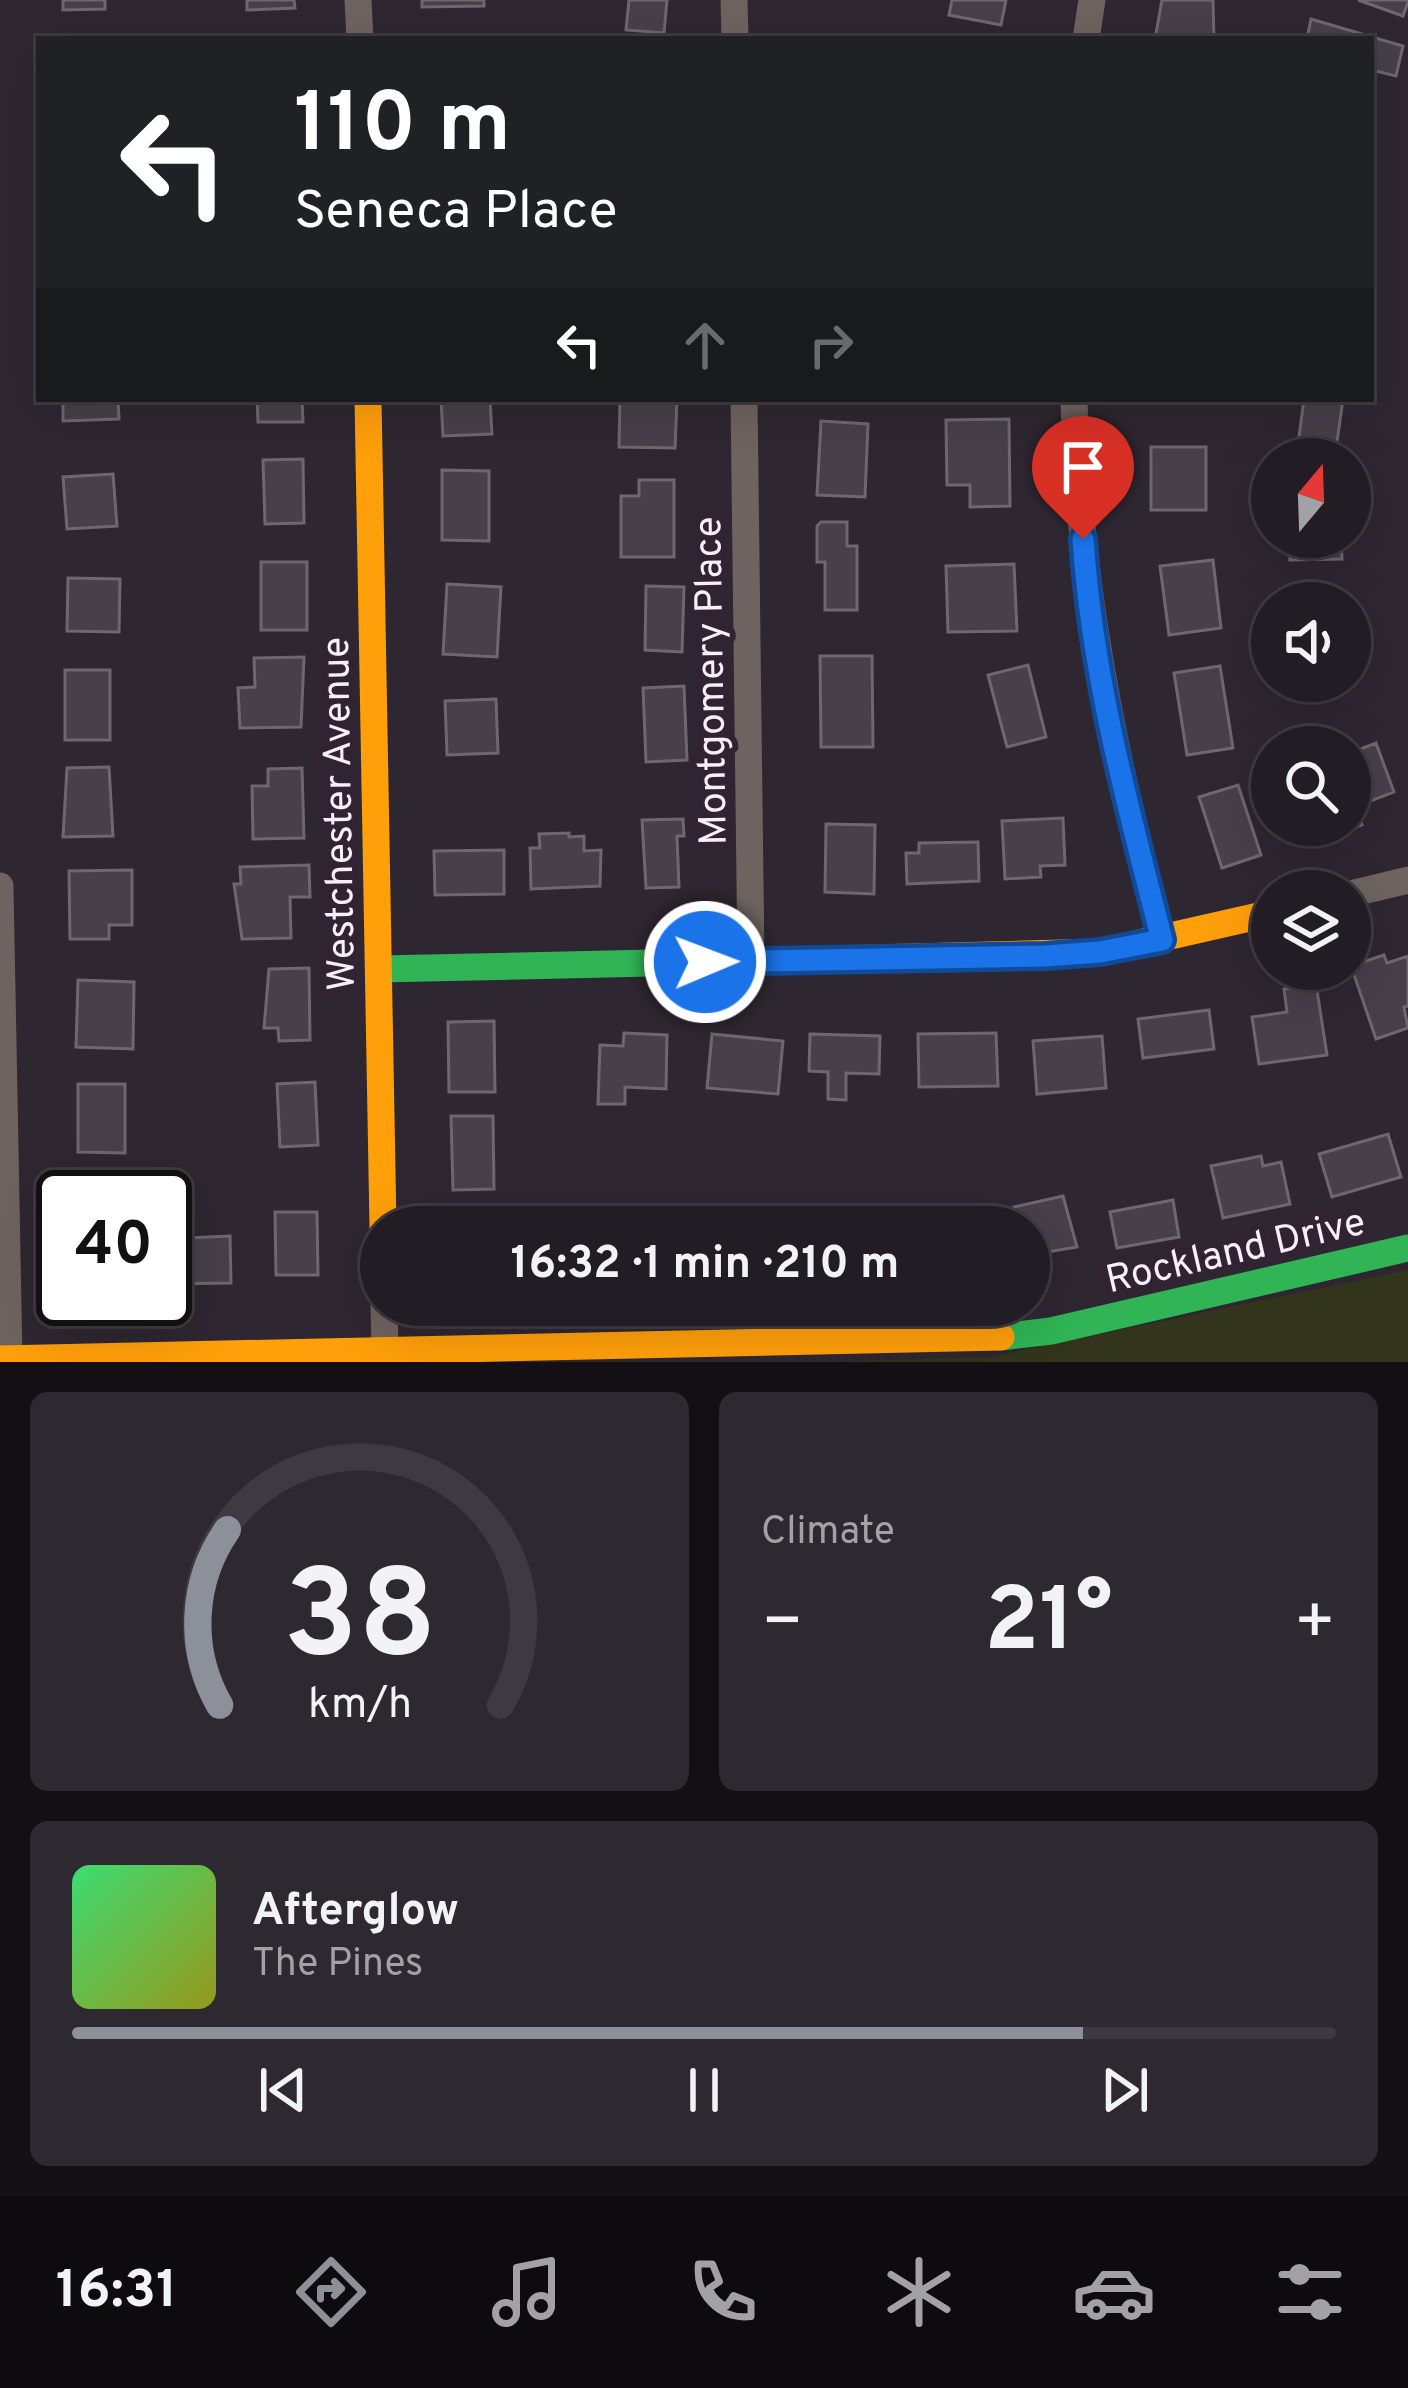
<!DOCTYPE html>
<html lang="en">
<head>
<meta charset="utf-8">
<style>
  :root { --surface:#221c24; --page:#2e2931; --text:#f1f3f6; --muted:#a2a1a6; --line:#3f3a41; --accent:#8c9099 }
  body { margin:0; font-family:Overpass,sans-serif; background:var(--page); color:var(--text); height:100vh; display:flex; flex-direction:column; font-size:45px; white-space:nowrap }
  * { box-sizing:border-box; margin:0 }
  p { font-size:39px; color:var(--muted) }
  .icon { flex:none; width:66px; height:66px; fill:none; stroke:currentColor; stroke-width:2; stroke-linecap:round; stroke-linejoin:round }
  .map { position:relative; height:1362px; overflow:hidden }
  .side { display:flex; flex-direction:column; gap:30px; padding:30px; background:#130f14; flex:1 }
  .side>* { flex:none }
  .banner { position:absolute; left:36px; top:36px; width:1338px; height:366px; border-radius:0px; box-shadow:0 12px 48px #0002,0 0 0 3px var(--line); background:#202124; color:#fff; overflow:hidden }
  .needle { width:78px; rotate:19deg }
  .buttons { position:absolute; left:1251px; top:438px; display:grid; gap:24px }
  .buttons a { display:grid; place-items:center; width:120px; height:120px; border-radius:50%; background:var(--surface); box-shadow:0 12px 48px #0002,0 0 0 3px var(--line); font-size:60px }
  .speed { position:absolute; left:36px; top:1170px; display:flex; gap:24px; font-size:60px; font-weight:700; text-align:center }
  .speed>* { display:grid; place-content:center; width:156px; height:156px; border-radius:50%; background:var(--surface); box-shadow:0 12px 48px #0002,0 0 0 3px var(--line); line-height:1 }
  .speed .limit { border:6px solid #111; border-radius:18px; background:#fff; color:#111 }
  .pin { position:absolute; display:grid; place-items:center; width:102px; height:102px; color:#fff; margin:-123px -51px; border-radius:50% 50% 50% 0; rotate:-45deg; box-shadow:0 0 12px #0007 }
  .pin .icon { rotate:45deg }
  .me { position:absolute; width:132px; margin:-66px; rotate:89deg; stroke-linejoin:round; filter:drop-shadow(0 0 9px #0008) }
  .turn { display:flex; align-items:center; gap:42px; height:252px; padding:0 60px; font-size:54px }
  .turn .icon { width:156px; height:156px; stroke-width:2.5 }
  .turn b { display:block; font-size:84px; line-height:102px }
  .lanes { display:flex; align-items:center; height:114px; padding:0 60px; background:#0003; justify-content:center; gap:60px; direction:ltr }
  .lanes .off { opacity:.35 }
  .big { font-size:90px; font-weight:700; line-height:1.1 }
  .side .card { flex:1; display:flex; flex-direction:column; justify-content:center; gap:18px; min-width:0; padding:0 42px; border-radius:18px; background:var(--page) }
  .side .dial { align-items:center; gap:0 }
  .dial svg { height:312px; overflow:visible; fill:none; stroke:var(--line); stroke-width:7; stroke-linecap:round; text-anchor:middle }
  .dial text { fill:var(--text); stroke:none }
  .song { display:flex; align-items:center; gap:36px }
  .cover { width:144px; height:144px; border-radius:18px; background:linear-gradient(135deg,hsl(140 70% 55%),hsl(60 70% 35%)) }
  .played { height:12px; border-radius:6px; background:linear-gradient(90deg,var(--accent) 80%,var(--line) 80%) }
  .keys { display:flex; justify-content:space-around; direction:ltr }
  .heat { display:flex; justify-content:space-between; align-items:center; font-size:66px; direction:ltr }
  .side .tiles { flex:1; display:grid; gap:30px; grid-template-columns:1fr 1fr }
  .card:last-child { grid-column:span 2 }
  .trip { position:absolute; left:360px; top:1206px; width:690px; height:120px; border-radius:60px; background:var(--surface); box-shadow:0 12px 48px #0002,0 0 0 3px var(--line); font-weight:700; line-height:120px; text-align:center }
  .tabs { display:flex; height:192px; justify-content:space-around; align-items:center; background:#0e0b0e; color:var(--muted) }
  .tabs .icon { width:84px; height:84px }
  .tabs .selected { color:var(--accent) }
  .tabs b { font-size:54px; color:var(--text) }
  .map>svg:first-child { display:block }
  .green { fill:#32341b }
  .building { fill:#473f49; stroke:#6e676f; stroke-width:3 }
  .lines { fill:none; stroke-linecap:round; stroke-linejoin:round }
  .street { stroke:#6e635f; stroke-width:27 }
  .fast { stroke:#30b455; stroke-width:27 }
  .slow { stroke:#ff9f0a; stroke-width:27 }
  .route-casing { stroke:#114b97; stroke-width:30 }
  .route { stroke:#1a73e8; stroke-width:21 }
  .labels { text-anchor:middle; stroke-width:12; stroke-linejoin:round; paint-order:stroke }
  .street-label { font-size:39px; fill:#f9eef9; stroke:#322333 }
</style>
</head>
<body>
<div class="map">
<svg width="1408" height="1362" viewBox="0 0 1408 1362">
  <rect width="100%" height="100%" fill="#2e2630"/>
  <path class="green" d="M 1408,1270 L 1408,1362 L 825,1362 L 990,1357 Z"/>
  <path class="building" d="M 63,0 L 105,0 L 105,9 L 63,10 Z
    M 247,0 L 294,0 L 295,8 L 247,10 Z
    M 422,0 L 484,0 L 484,6 L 422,7 Z
    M 629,0 L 667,0 L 664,33 L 626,30 Z
    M 952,0 L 1006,0 L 1001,25 L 949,15 Z
    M 1162,0 L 1213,0 L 1214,39 L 1155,39 Z
    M 1358,0 L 1408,0 L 1408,2 L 1403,16 Z
    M 1311,19 L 1403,46 L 1396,76 L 1376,71 L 1371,93 L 1371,39 L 1307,39 Z
    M 63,399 L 118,399 L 119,419 L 63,421 Z
    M 257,399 L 302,399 L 303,422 L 258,422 Z
    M 441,399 L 490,399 L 492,434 L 443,436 Z
    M 620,399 L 677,399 L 675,448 L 619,447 Z
    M 1304,399 L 1343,399 L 1337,442 L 1299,437 Z
    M 1009,419 L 1010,506 L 970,507 L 970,485 L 947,485 L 946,420 Z
    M 821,421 L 868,424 L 865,497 L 817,495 Z
    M 1151,447 L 1206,447 L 1206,510 L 1151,510 Z
    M 303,459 L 304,523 L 265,524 L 263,460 Z
    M 442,470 L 489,471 L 489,541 L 442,540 Z
    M 113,474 L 117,526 L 67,529 L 63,477 Z
    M 639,480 L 674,480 L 674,557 L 621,557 L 621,496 L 639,496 Z
    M 821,522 L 847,522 L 847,546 L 857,546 L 857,610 L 825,610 L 825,562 L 817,562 L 817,526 Z
    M 1289,537 L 1341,537 L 1342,559 L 1290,560 Z
    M 1213,560 L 1221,628 L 1169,635 L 1160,566 Z
    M 261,562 L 307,562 L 307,630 L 261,630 Z
    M 1014,564 L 1017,631 L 948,632 L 946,566 Z
    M 68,578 L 120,579 L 119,632 L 67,631 Z
    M 447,584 L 501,587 L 497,657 L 443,654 Z
    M 646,586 L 684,587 L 682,652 L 645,650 Z
    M 820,656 L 872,656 L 873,747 L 821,747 Z
    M 304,657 L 301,727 L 240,728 L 238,688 L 255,687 L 254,658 Z
    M 1028,665 L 1046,737 L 1007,747 L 988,675 Z
    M 1220,666 L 1233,748 L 1187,755 L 1174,673 Z
    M 65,670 L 110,670 L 110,740 L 65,740 Z
    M 684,686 L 687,760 L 646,762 L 643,688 Z
    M 496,699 L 498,753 L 447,755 L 445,701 Z
    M 1376,743 L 1394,792 L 1355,807 L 1362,825 L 1333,836 L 1329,825 L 1350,825 L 1350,753 Z
    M 109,767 L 113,836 L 63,837 L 67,768 Z
    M 302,768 L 304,838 L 253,839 L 252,786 L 268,786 L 268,769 Z
    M 1238,785 L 1261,855 L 1222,868 L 1199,797 Z
    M 1063,818 L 1065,865 L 1040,866 L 1041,877 L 1005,879 L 1002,821 Z
    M 683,819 L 684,836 L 677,836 L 679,887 L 646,888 L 642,820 Z
    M 826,824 L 875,825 L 874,894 L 825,892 Z
    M 569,833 L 569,837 L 584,836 L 584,851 L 601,850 L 600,886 L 531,889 L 530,848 L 540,848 L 539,834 Z
    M 978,842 L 979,881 L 907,884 L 906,853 L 919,853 L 919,843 Z
    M 504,850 L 504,894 L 435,895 L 434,851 Z
    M 309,865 L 310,897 L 290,897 L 291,938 L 242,939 L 234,884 L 241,884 L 240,867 Z
    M 132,870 L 132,925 L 109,925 L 109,939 L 70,939 L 69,871 Z
    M 1384,955 L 1387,963 L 1408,956 L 1408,1006 L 1404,1007 L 1408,1028 L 1376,1039 L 1351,966 Z
    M 309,968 L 310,1040 L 279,1041 L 278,1028 L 264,1028 L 269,969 Z
    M 78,980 L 134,982 L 133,1049 L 76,1047 Z
    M 1316,984 L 1327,1055 L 1259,1064 L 1252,1017 L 1287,1012 L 1284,989 Z
    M 1209,1010 L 1214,1049 L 1143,1058 L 1138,1019 Z
    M 494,1021 L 495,1092 L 449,1092 L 448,1022 Z
    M 624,1033 L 667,1035 L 666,1089 L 625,1087 L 625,1104 L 598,1104 L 600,1045 L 623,1046 Z
    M 996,1033 L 998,1086 L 919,1087 L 918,1034 Z
    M 712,1034 L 783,1041 L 778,1094 L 707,1088 Z
    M 810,1034 L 880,1036 L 879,1074 L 846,1073 L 846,1100 L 828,1099 L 828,1072 L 809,1071 Z
    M 1102,1036 L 1106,1088 L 1037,1094 L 1033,1041 Z
    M 315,1082 L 318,1145 L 280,1147 L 277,1084 Z
    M 78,1084 L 125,1084 L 125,1153 L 78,1152 Z
    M 451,1116 L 493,1116 L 494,1189 L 453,1190 Z
    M 1388,1134 L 1401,1177 L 1332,1197 L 1319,1154 Z
    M 1261,1156 L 1263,1166 L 1281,1162 L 1290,1204 L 1223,1218 L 1211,1166 Z
    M 1063,1196 L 1077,1247 L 1029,1255 L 1029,1227 L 1000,1227 L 1015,1221 L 1014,1207 Z
    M 1173,1200 L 1179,1237 L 1117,1248 L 1110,1212 Z
    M 794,1209 L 863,1214 L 863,1227 L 792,1227 Z
    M 916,1209 L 965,1209 L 965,1227 L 896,1227 L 896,1221 L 916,1221 Z
    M 275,1212 L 317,1212 L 318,1275 L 276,1275 Z
    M 230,1236 L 231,1283 L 165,1284 L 165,1239 Z"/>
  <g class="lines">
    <path class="street" d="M 358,0 L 360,39
      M 734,0 L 735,39
      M 1086,39 L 1092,0
      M 744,399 L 751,962
      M 1074,399 C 1078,587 1115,759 1162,940
      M 0,886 L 9,1359
      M 1350,894 L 1408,880
      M 384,1305 L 385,1349"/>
    <path class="fast" d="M 380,969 L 837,959
      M 1001,1337 L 1051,1331 L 1408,1248"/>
    <path class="slow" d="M 368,399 L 383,1227
      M 837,959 L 1100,952 L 1272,913
      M 0,1359 L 1001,1337"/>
  </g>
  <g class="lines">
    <g class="route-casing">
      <path id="route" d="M 705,962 L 1045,956 L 1100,952 L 1162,940 C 1128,807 1092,676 1083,539"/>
    </g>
    <use href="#route" class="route"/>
  </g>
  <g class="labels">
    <g class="street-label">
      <text transform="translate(709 681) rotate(-91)" y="14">Montgomery Place</text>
      <text transform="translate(337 814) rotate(-91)" y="14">Westchester Avenue</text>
      <text transform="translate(1235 1249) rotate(-13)" y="14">Rockland Drive</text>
    </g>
  </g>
</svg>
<div class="buttons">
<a><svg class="needle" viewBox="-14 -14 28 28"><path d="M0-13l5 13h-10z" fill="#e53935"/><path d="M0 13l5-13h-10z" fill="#a2a1a6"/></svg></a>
<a><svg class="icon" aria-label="sound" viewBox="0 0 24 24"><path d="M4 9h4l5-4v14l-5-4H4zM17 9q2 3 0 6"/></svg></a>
<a><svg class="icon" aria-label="search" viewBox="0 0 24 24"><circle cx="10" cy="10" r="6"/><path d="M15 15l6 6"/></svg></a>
<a><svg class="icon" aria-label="layers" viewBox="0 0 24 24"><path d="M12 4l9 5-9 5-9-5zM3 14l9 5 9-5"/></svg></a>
</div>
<div class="speed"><div class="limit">40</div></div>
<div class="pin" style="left:1083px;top:539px;background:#d93025"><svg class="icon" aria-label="arrive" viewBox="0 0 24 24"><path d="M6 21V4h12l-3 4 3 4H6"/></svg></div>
<svg class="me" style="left:705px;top:962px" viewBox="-20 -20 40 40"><circle r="17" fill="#1a73e8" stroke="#fff" stroke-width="3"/><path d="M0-11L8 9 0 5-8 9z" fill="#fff"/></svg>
<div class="trip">16:32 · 1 min · 210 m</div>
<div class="banner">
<div class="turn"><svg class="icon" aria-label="left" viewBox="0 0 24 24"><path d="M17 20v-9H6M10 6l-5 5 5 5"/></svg><div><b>110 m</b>Seneca Place</div></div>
<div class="lanes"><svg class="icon" aria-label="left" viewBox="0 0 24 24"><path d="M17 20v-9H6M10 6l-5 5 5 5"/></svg><svg class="icon off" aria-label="ahead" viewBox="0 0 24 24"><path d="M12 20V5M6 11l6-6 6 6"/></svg><svg class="icon off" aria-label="right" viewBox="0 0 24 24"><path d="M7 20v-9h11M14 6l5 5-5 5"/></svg></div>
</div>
</div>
<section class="side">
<div class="tiles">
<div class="card dial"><svg viewBox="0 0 100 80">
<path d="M14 69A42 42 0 1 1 86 69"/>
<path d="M14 69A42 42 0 0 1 16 24" stroke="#8c9099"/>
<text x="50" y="56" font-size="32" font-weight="700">38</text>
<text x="50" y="72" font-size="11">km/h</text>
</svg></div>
<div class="card"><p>Climate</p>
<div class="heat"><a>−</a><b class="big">21°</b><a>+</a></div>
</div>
<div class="card">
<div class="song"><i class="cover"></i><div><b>Afterglow</b><p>The Pines</p></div></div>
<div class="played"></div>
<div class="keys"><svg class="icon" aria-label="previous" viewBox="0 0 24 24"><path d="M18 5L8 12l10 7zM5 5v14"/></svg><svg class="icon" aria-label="pause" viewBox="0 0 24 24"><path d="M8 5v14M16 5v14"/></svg><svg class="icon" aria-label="next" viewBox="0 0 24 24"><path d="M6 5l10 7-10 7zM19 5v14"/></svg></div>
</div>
</div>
</section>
<nav class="tabs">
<b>16:31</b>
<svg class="icon selected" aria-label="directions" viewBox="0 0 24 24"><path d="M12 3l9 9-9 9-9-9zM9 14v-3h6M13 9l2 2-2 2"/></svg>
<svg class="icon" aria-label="music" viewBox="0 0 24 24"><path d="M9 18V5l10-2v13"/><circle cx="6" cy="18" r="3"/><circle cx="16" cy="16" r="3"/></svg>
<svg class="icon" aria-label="phone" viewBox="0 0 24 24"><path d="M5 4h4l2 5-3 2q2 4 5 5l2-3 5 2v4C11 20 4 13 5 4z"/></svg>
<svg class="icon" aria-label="climate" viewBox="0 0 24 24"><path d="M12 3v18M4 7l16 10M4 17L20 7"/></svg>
<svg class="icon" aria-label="car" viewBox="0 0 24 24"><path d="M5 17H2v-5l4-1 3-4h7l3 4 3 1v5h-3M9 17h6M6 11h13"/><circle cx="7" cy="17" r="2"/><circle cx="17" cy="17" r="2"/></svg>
<svg class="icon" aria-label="filters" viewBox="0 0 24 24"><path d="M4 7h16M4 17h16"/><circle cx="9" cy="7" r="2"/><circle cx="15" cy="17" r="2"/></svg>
</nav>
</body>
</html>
